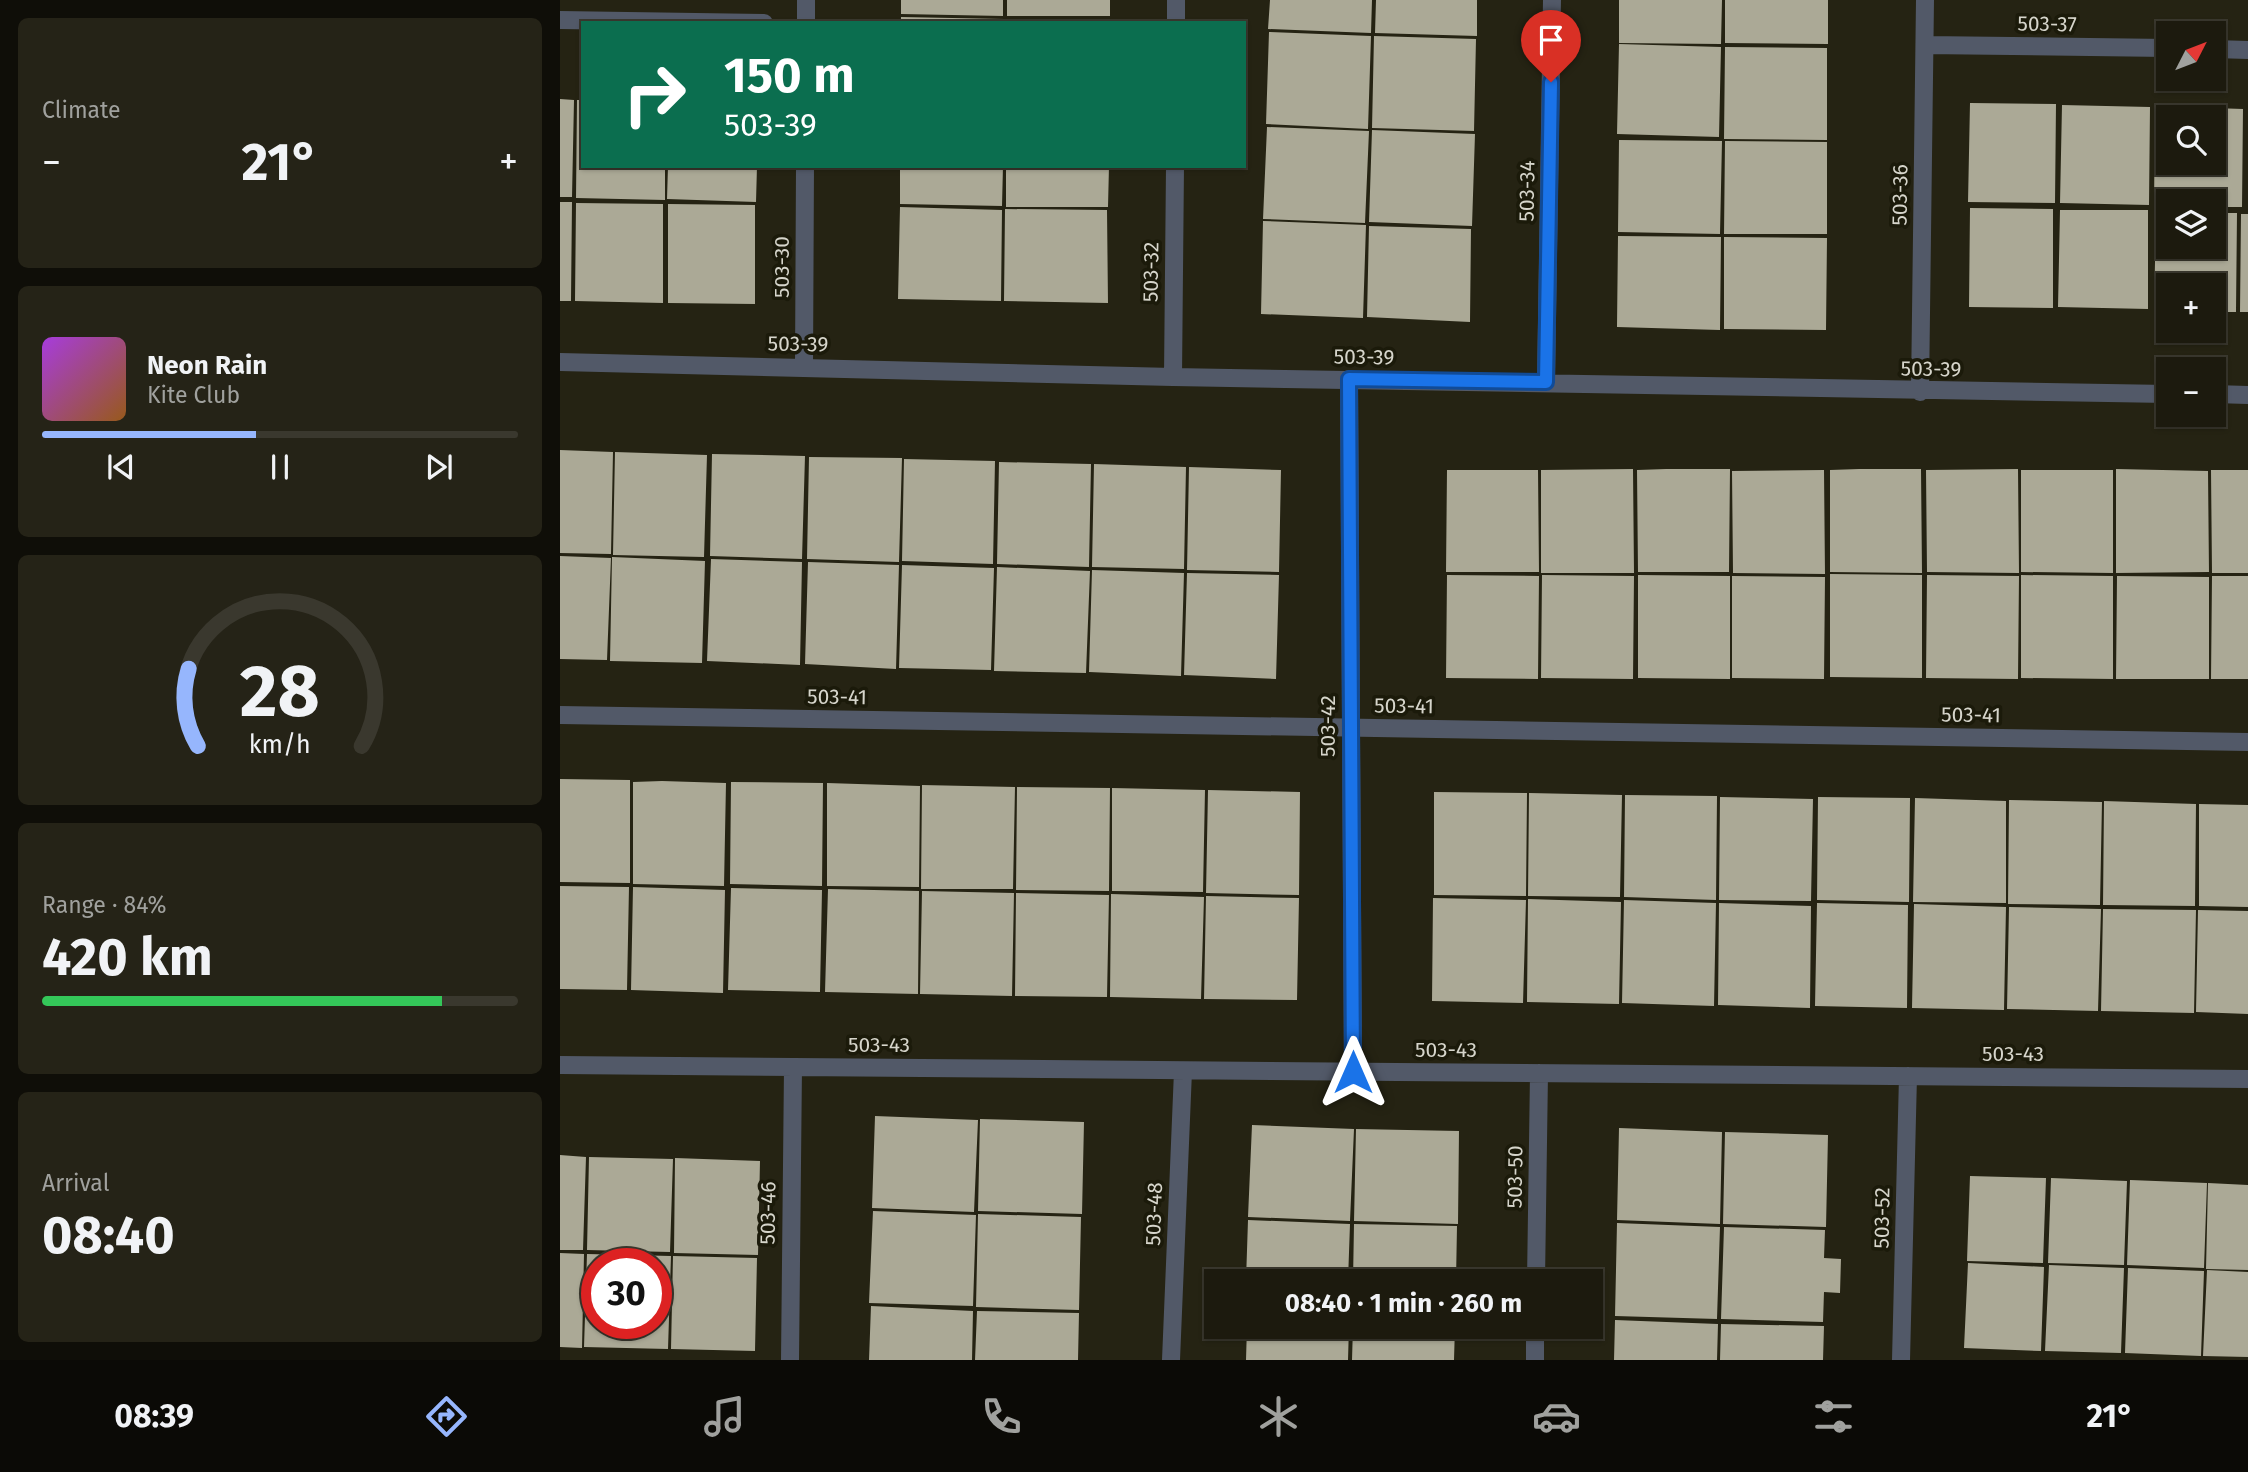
<!DOCTYPE html>
<html lang="en">
<head>
<meta charset="utf-8">
<style>
  :root { --surface:#1c1a0e; --page:#252317; --text:#f1f3f6; --muted:#a0a19e; --line:#3a382e; --accent:#96b6fd }
  body { margin:0; font-family:"Fira Sans",sans-serif; background:var(--page); color:var(--text); height:100vh; display:flex; flex-direction:column; font-size:26px; white-space:nowrap }
  * { box-sizing:border-box; margin:0 }
  p { font-size:23px; color:var(--muted) }
  .icon { flex:none; width:38px; height:38px; fill:none; stroke:currentColor; stroke-width:2; stroke-linecap:round; stroke-linejoin:round }
  .map { position:relative; flex:1; overflow:hidden }
  .side { display:flex; flex-direction:column; gap:18px; padding:18px; background:#0f0e08; width:560px }
  .side>* { flex:none }
  .banner { position:absolute; left:21px; top:21px; width:665px; height:147px; border-radius:0px; box-shadow:0 2px 5px #0004,0 0 0 2px var(--line); background:#0b6e4f; color:#fff; overflow:hidden }
  .needle { width:46px; rotate:48deg }
  .fabs { position:absolute; left:1596px; top:21px; display:grid; gap:14px }
  .fabs a { display:grid; place-items:center; width:70px; height:70px; border-radius:0px; background:var(--surface); box-shadow:0 2px 5px #0004,0 0 0 2px var(--line); font-size:35px }
  .speed { position:absolute; left:21px; top:1248px; display:flex; gap:14px; font-size:35px; font-weight:700; text-align:center }
  .speed>* { display:grid; place-content:center; width:91px; height:91px; border-radius:50%; background:var(--surface); box-shadow:0 2px 5px #0004,0 0 0 2px var(--line); line-height:1 }
  .speed .limit { border:10px solid #d22; background:#fff; color:#111 }
  .pin { position:absolute; display:grid; place-items:center; width:60px; height:60px; color:#fff; margin:-72px -30px; border-radius:50% 50% 50% 0; rotate:-45deg; box-shadow:0 0 7px #0007 }
  .pin .icon { rotate:45deg }
  .me { position:absolute; width:77px; margin:-38px; rotate:0deg; stroke-linejoin:round; filter:drop-shadow(0 0 5px #0008) }
  .turn { display:flex; align-items:center; gap:24px; height:147px; padding:0 28px; font-size:32px }
  .turn .icon { width:91px; height:91px; stroke-width:2.5 }
  .turn b { display:block; font-size:49px; line-height:60px }
  .big { font-size:52px; font-weight:700; line-height:1.1 }
  .side .card { flex:1; display:flex; flex-direction:column; justify-content:center; gap:10px; min-width:0; padding:0 24px; border-radius:10px; background:var(--page) }
  .side .dial { align-items:center; gap:0 }
  .dial svg { height:182px; overflow:visible; fill:none; stroke:var(--line); stroke-width:7; stroke-linecap:round; text-anchor:middle }
  .dial text { fill:var(--text); stroke:none }
  .song { display:flex; align-items:center; gap:21px }
  .cover { width:84px; height:84px; border-radius:10px; background:linear-gradient(135deg,hsl(280 70% 55%),hsl(30 70% 35%)) }
  .played { height:7px; border-radius:4px; background:linear-gradient(90deg,var(--accent) 45%,var(--line) 45%) }
  .keys { display:flex; justify-content:space-around; direction:ltr }
  .heat { display:flex; justify-content:space-between; align-items:center; font-size:38px; direction:ltr }
  .charge { height:10px; border-radius:5px; background:linear-gradient(90deg,#34c759 84%,var(--line) 0) }
  .trip { position:absolute; left:644px; top:1269px; width:399px; height:70px; border-radius:0px; background:var(--surface); box-shadow:0 2px 5px #0004,0 0 0 2px var(--line); font-weight:700; line-height:70px; text-align:center }
  .dock { display:flex; height:112px; justify-content:space-around; align-items:center; background:#0b0a06; color:var(--muted) }
  .dock .icon { width:49px; height:49px }
  .dock .selected { color:var(--accent) }
  .dock b { font-size:32px; color:var(--text) }
  main { display:flex; flex:1; min-height:0 }
  .map>svg:first-child { display:block }
  .building { fill:#aba996; fill-rule:evenodd }
  .lines { fill:none; stroke-linecap:round; stroke-linejoin:round }
  .minor { stroke:#525968; stroke-width:18 }
  .route-casing { stroke:#114b97; stroke-width:18 }
  .route { stroke:#1a73e8; stroke-width:12 }
  .labels { text-anchor:middle; stroke-width:7; stroke-linejoin:round; paint-order:stroke }
  .street-label { font-size:21px; fill:#d6d5cb; stroke:#1b1a0a }
</style>
</head>
<body>
<main>
<section class="side">
<div class="card"><p>Climate</p>
<div class="heat"><a>−</a><b class="big">21°</b><a>+</a></div>
</div>
<div class="card">
<div class="song"><i class="cover"></i><div><b>Neon Rain</b><p>Kite Club</p></div></div>
<div class="played"></div>
<div class="keys"><svg class="icon" aria-label="previous" viewBox="0 0 24 24"><path d="M18 5L8 12l10 7zM5 5v14"/></svg><svg class="icon" aria-label="pause" viewBox="0 0 24 24"><path d="M8 5v14M16 5v14"/></svg><svg class="icon" aria-label="next" viewBox="0 0 24 24"><path d="M6 5l10 7-10 7zM19 5v14"/></svg></div>
</div>
<div class="card dial"><svg viewBox="0 0 100 80">
<path d="M14 69A42 42 0 1 1 86 69"/>
<path d="M14 69A42 42 0 0 1 10 35" stroke="#96b6fd"/>
<text x="50" y="56" font-size="32" font-weight="700">28</text>
<text x="50" y="72" font-size="11">km/h</text>
</svg></div>
<div class="card"><p>Range · 84%</p><b class="big">420 km</b><div class="charge"></div></div>
<div class="card"><p>Arrival</p><b class="big">08:40</b></div>
</section>
<div class="map">
<svg width="1688" height="1360" viewBox="0 0 1688 1360">
  <rect width="100%" height="100%" fill="#252313"/>
  <path class="building" d="M 341,0 L 443,0 L 443,16 L 341,14 Z
    M 447,0 L 550,0 L 550,16 L 447,16 Z
    M 710,0 L 812,0 L 811,33 L 708,29 Z
    M 816,0 L 917,0 L 917,36 L 815,33 Z
    M 1059,0 L 1162,0 L 1161,44 L 1059,43 Z
    M 1165,0 L 1268,0 L 1268,44 L 1165,43 Z
    M 341,17 L 444,19 L 444,23 L 341,23 Z
    M 447,19 L 550,20 L 550,23 L 447,23 Z
    M 709,32 L 811,36 L 808,129 L 706,124 Z
    M 814,36 L 916,39 L 914,131 L 812,128 Z
    M 1059,44 L 1161,47 L 1159,137 L 1057,134 Z
    M 1165,47 L 1267,48 L 1267,140 L 1164,139 Z
    M 0,99 L 14,100 L 12,197 L 0,197 Z
    M 17,100 L 23,100 L 23,166 L 105,166 L 105,200 L 16,198 Z
    M 1410,103 L 1496,104 L 1495,203 L 1408,202 Z
    M 1502,105 L 1590,107 L 1589,205 L 1500,203 Z
    M 1595,106 L 1683,109 L 1682,207 L 1654,207 L 1654,201 L 1608,201 L 1608,206 L 1594,206 ZM 1608,117 L 1654,117 L 1654,163 L 1608,163 Z
    M 707,127 L 809,131 L 805,223 L 703,219 Z
    M 812,130 L 915,134 L 912,226 L 809,222 Z
    M 1059,140 L 1162,141 L 1160,234 L 1058,232 Z
    M 1165,141 L 1267,142 L 1267,234 L 1164,234 Z
    M 108,166 L 197,166 L 196,202 L 107,199 Z
    M 340,166 L 443,166 L 442,206 L 340,204 Z
    M 446,166 L 549,166 L 548,207 L 446,207 Z
    M 0,202 L 12,202 L 11,301 L 0,301 Z
    M 16,203 L 103,204 L 103,303 L 15,301 Z
    M 108,204 L 195,205 L 195,304 L 108,303 Z
    M 340,207 L 442,210 L 441,301 L 338,299 Z
    M 1410,208 L 1493,209 L 1493,308 L 1409,307 Z
    M 445,209 L 547,210 L 548,303 L 444,301 Z
    M 1500,210 L 1588,210 L 1588,309 L 1498,307 Z
    M 1596,213 L 1608,213 L 1608,247 L 1654,247 L 1654,213 L 1677,213 L 1676,312 L 1654,312 L 1654,285 L 1608,285 L 1608,311 L 1594,311 Z
    M 1681,214 L 1688,214 L 1688,312 L 1680,312 Z
    M 703,221 L 806,225 L 803,318 L 701,314 Z
    M 809,226 L 911,229 L 910,322 L 807,317 Z
    M 1058,236 L 1161,237 L 1160,330 L 1057,327 Z
    M 1164,237 L 1267,238 L 1266,330 L 1164,329 Z
    M 0,450 L 53,452 L 51,554 L 0,553 Z
    M 55,452 L 147,455 L 144,557 L 53,555 Z
    M 152,454 L 245,456 L 242,559 L 150,556 Z
    M 249,457 L 342,458 L 339,562 L 247,559 Z
    M 344,459 L 435,461 L 433,564 L 342,561 Z
    M 439,462 L 531,464 L 529,567 L 437,564 Z
    M 534,464 L 626,467 L 624,569 L 532,567 Z
    M 629,467 L 721,470 L 719,572 L 627,570 Z
    M 1073,469 L 1074,573 L 981,573 L 981,470 Z
    M 1106,469 L 1170,469 L 1169,572 L 1078,572 L 1077,470 Z
    M 1299,469 L 1361,469 L 1362,573 L 1270,572 L 1270,470 Z
    M 1458,469 L 1459,573 L 1367,572 L 1366,470 Z
    M 1556,469 L 1648,471 L 1649,572 L 1556,573 Z
    M 887,470 L 978,470 L 979,572 L 886,572 Z
    M 1264,470 L 1265,574 L 1173,573 L 1172,471 Z
    M 1461,470 L 1553,470 L 1553,573 L 1461,572 Z
    M 1651,470 L 1688,470 L 1688,573 L 1652,573 Z
    M 0,556 L 51,558 L 47,660 L 0,659 Z
    M 52,557 L 145,561 L 142,663 L 50,661 Z
    M 151,559 L 242,562 L 240,665 L 147,661 Z
    M 248,562 L 339,565 L 336,669 L 245,664 Z
    M 342,565 L 434,568 L 431,670 L 339,668 Z
    M 437,567 L 530,571 L 526,673 L 434,671 Z
    M 532,570 L 624,573 L 621,676 L 529,672 Z
    M 627,573 L 719,575 L 716,679 L 624,675 Z
    M 1270,574 L 1362,575 L 1362,678 L 1270,677 Z
    M 887,575 L 979,576 L 978,679 L 886,678 Z
    M 982,575 L 1074,576 L 1073,679 L 981,678 Z
    M 1078,575 L 1170,576 L 1170,679 L 1078,678 Z
    M 1367,575 L 1459,576 L 1458,679 L 1366,678 Z
    M 1461,575 L 1553,576 L 1553,679 L 1461,678 Z
    M 1172,576 L 1265,577 L 1264,679 L 1172,678 Z
    M 1557,576 L 1649,577 L 1649,679 L 1556,679 Z
    M 1652,576 L 1688,576 L 1688,679 L 1651,679 Z
    M 0,779 L 70,780 L 70,883 L 0,882 Z
    M 102,781 L 166,783 L 164,886 L 73,884 L 73,782 Z
    M 171,782 L 263,783 L 262,886 L 170,884 Z
    M 267,783 L 360,786 L 359,887 L 267,886 Z
    M 362,785 L 455,787 L 453,889 L 361,889 Z
    M 457,787 L 550,788 L 549,891 L 456,890 Z
    M 552,788 L 645,790 L 643,892 L 552,891 Z
    M 648,790 L 740,792 L 739,895 L 646,893 Z
    M 874,792 L 967,793 L 966,896 L 874,895 Z
    M 969,793 L 1062,795 L 1060,897 L 968,896 Z
    M 1065,795 L 1157,796 L 1156,900 L 1064,897 Z
    M 1160,797 L 1253,799 L 1251,901 L 1159,900 Z
    M 1258,797 L 1350,798 L 1349,902 L 1257,900 Z
    M 1355,798 L 1446,801 L 1446,903 L 1353,902 Z
    M 1449,800 L 1542,802 L 1540,905 L 1448,904 Z
    M 1544,801 L 1636,804 L 1635,906 L 1543,905 Z
    M 1639,804 L 1688,805 L 1688,907 L 1639,906 Z
    M 0,886 L 69,887 L 67,990 L 0,989 Z
    M 73,887 L 165,890 L 163,993 L 71,990 Z
    M 171,888 L 262,890 L 260,992 L 168,990 Z
    M 268,889 L 359,891 L 358,994 L 265,992 Z
    M 362,891 L 454,893 L 452,996 L 360,994 Z
    M 456,893 L 549,895 L 547,997 L 455,996 Z
    M 551,894 L 644,897 L 641,999 L 550,997 Z
    M 646,896 L 739,898 L 737,1000 L 644,999 Z
    M 873,898 L 966,900 L 963,1003 L 872,1001 Z
    M 968,899 L 1061,902 L 1059,1004 L 967,1002 Z
    M 1064,900 L 1156,903 L 1154,1006 L 1062,1003 Z
    M 1159,903 L 1251,906 L 1250,1008 L 1158,1005 Z
    M 1257,903 L 1348,905 L 1347,1008 L 1255,1006 Z
    M 1354,904 L 1446,907 L 1444,1010 L 1352,1008 Z
    M 1449,907 L 1541,909 L 1538,1011 L 1447,1009 Z
    M 1543,909 L 1636,910 L 1634,1013 L 1541,1011 Z
    M 1638,910 L 1688,911 L 1688,1014 L 1636,1012 Z
    M 315,1116 L 418,1120 L 414,1212 L 312,1208 Z
    M 420,1119 L 524,1122 L 522,1214 L 418,1211 Z
    M 692,1125 L 794,1129 L 790,1221 L 688,1217 Z
    M 1059,1128 L 1162,1132 L 1160,1224 L 1057,1220 Z
    M 796,1129 L 899,1131 L 898,1224 L 794,1221 Z
    M 1165,1132 L 1268,1135 L 1266,1227 L 1163,1224 Z
    M 0,1155 L 26,1157 L 23,1250 L 0,1250 Z
    M 29,1157 L 113,1159 L 110,1252 L 27,1250 Z
    M 115,1158 L 200,1161 L 198,1255 L 114,1253 Z
    M 1410,1176 L 1486,1178 L 1483,1263 L 1407,1261 Z
    M 1491,1178 L 1567,1181 L 1564,1265 L 1488,1263 Z
    M 1570,1180 L 1647,1183 L 1644,1268 L 1567,1265 Z
    M 1648,1183 L 1688,1185 L 1688,1270 L 1646,1269 Z
    M 313,1211 L 416,1215 L 413,1306 L 309,1303 Z
    M 418,1214 L 521,1217 L 519,1310 L 416,1307 Z
    M 688,1220 L 790,1224 L 788,1281 L 686,1281 Z
    M 1057,1223 L 1160,1227 L 1157,1319 L 1055,1316 Z
    M 794,1224 L 897,1226 L 896,1281 L 793,1281 Z
    M 1164,1227 L 1265,1230 L 1264,1258 L 1281,1259 L 1280,1293 L 1264,1292 L 1263,1322 L 1161,1319 Z
    M 0,1253 L 24,1254 L 22,1348 L 0,1347 Z
    M 27,1254 L 111,1256 L 108,1349 L 24,1347 ZM 37,1264 L 96,1264 L 96,1323 L 37,1323 Z
    M 113,1256 L 197,1258 L 195,1351 L 111,1349 Z
    M 1408,1263 L 1484,1267 L 1481,1351 L 1404,1348 Z
    M 1489,1265 L 1564,1268 L 1561,1353 L 1485,1351 Z
    M 1568,1268 L 1644,1271 L 1641,1356 L 1565,1353 Z
    M 1647,1270 L 1688,1272 L 1688,1357 L 1643,1356 Z
    M 311,1306 L 413,1311 L 412,1360 L 309,1360 Z
    M 417,1311 L 519,1313 L 518,1360 L 415,1360 Z
    M 1055,1320 L 1158,1324 L 1157,1360 L 1054,1360 Z
    M 1161,1324 L 1264,1326 L 1263,1360 L 1160,1360 Z
    M 687,1326 L 789,1326 L 788,1360 L 686,1360 Z
    M 793,1326 L 895,1326 L 894,1360 L 792,1360 Z"/>
  <g class="lines">
    <path class="minor" d="M 0,20 L 204,23
      M 246,23 L 246,0
      M 616,23 L 616,0
      M 1365,45 L 1608,48
      M 1654,49 L 1688,50
      M 0,362 L 613,377 L 1608,394
      M 244,367 L 245,166
      M 613,377 L 615,166
      M 789,379 L 793,1072
      M 986,382 L 992,0
      M 1360,392 L 1365,0
      M 1654,394 L 1688,395
      M 0,715 L 1688,742
      M 0,1065 L 1688,1079
      M 976,1281 L 979,1073
      M 230,1360 L 233,1067
      M 611,1360 L 623,1071
      M 975,1360 L 975,1326
      M 1341,1360 L 1348,1076"/>
  </g>
  <g class="lines">
    <g class="route-casing">
      <path id="route" d="M 793,1072 L 789,379 L 986,382 L 991,82"/>
    </g>
    <use href="#route" class="route"/>
  </g>
  <g class="labels">
    <g class="street-label">
      <text transform="translate(1487 24) rotate(1)" y="7">503-37</text>
      <text transform="translate(967 191) rotate(-89)" y="7">503-34</text>
      <text transform="translate(1340 195) rotate(-89)" y="7">503-36</text>
      <text transform="translate(222 267) rotate(-90)" y="7">503-30</text>
      <text transform="translate(591 272) rotate(-89)" y="7">503-32</text>
      <text transform="translate(238 344) rotate(1)" y="7">503-39</text>
      <text transform="translate(804 357) rotate(1)" y="7">503-39</text>
      <text transform="translate(1371 369) rotate(1)" y="7">503-39</text>
      <text transform="translate(277 697) rotate(1)" y="7">503-41</text>
      <text transform="translate(844 706) rotate(1)" y="7">503-41</text>
      <text transform="translate(1411 715) rotate(1)" y="7">503-41</text>
      <text transform="translate(768 726) rotate(-90)" y="7">503-42</text>
      <text x="319" y="1052">503-43</text>
      <text x="886" y="1057">503-43</text>
      <text x="1453" y="1061">503-43</text>
      <text transform="translate(955 1177) rotate(-89)" y="7">503-50</text>
      <text transform="translate(208 1213) rotate(-89)" y="7">503-46</text>
      <text transform="translate(594 1214) rotate(-88)" y="7">503-48</text>
      <text transform="translate(1322 1218) rotate(-89)" y="7">503-52</text>
    </g>
  </g>
</svg>
<div class="fabs">
<a><svg class="needle" viewBox="-14 -14 28 28"><path d="M0-13l5 13h-10z" fill="#e53935"/><path d="M0 13l5-13h-10z" fill="#a0a19e"/></svg></a>
<a><svg class="icon" aria-label="search" viewBox="0 0 24 24"><circle cx="10" cy="10" r="6"/><path d="M15 15l6 6"/></svg></a>
<a><svg class="icon" aria-label="layers" viewBox="0 0 24 24"><path d="M12 4l9 5-9 5-9-5zM3 14l9 5 9-5"/></svg></a>
<a>+</a>
<a>−</a>
</div>
<div class="speed"><div class="limit">30</div></div>
<div class="pin" style="left:991px;top:82px;background:#d93025"><svg class="icon" aria-label="arrive" viewBox="0 0 24 24"><path d="M6 21V4h12l-3 4 3 4H6"/></svg></div>
<svg class="me" style="left:793px;top:1072px" viewBox="-20 -20 40 40"><path d="M0-17L14 15 0 8-14 15z" fill="#1a73e8" stroke="#fff" stroke-width="4"/></svg>
<div class="trip">08:40 · 1 min · 260 m</div>
<div class="banner">
<div class="turn"><svg class="icon" aria-label="right" viewBox="0 0 24 24"><path d="M7 20v-9h11M14 6l5 5-5 5"/></svg><div><b>150 m</b>503-39</div></div>
</div>
</div>
</main>
<nav class="dock">
<b>08:39</b>
<svg class="icon selected" aria-label="directions" viewBox="0 0 24 24"><path d="M12 3l9 9-9 9-9-9zM9 14v-3h6M13 9l2 2-2 2"/></svg>
<svg class="icon" aria-label="music" viewBox="0 0 24 24"><path d="M9 18V5l10-2v13"/><circle cx="6" cy="18" r="3"/><circle cx="16" cy="16" r="3"/></svg>
<svg class="icon" aria-label="phone" viewBox="0 0 24 24"><path d="M5 4h4l2 5-3 2q2 4 5 5l2-3 5 2v4C11 20 4 13 5 4z"/></svg>
<svg class="icon" aria-label="climate" viewBox="0 0 24 24"><path d="M12 3v18M4 7l16 10M4 17L20 7"/></svg>
<svg class="icon" aria-label="car" viewBox="0 0 24 24"><path d="M5 17H2v-5l4-1 3-4h7l3 4 3 1v5h-3M9 17h6M6 11h13"/><circle cx="7" cy="17" r="2"/><circle cx="17" cy="17" r="2"/></svg>
<svg class="icon" aria-label="filters" viewBox="0 0 24 24"><path d="M4 7h16M4 17h16"/><circle cx="9" cy="7" r="2"/><circle cx="15" cy="17" r="2"/></svg>
<b>21°</b>
</nav>
</body>
</html>
